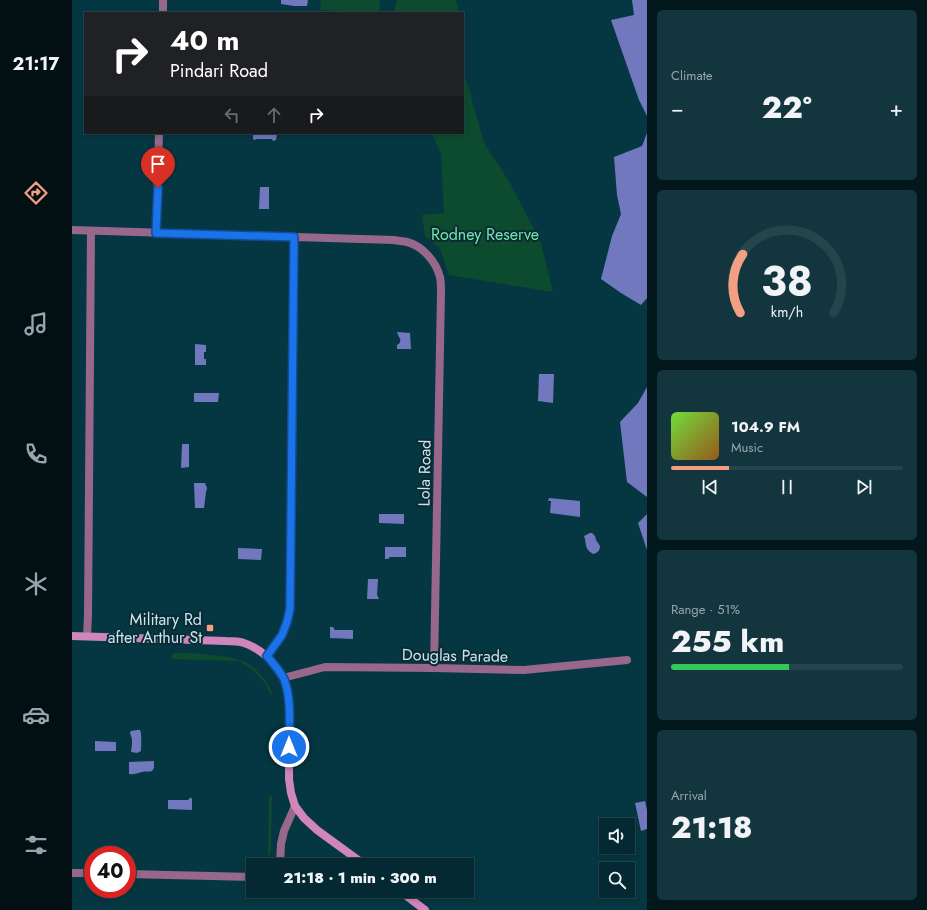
<!DOCTYPE html>
<html lang="en">
<head>
<meta charset="utf-8">
<style>
  :root { --surface:#042932; --page:#12353e; --text:#f1f3f6; --muted:#97a6ac; --line:#25454d; --accent:#f39f84 }
  body { margin:0; font-family:Jost,sans-serif; background:var(--page); color:var(--text); height:100vh; display:flex; flex-direction:column; font-size:15px; white-space:nowrap }
  * { box-sizing:border-box; margin:0 }
  p { font-size:13px; color:var(--muted) }
  .icon { flex:none; width:22px; height:22px; fill:none; stroke:currentColor; stroke-width:2; stroke-linecap:round; stroke-linejoin:round }
  .map { position:relative; flex:1; overflow:hidden }
  .panel { display:flex; flex-direction:column; gap:10px; padding:10px; background:#02171c; width:280px }
  .panel>* { flex:none }
  .top-card { position:absolute; left:12px; top:12px; width:380px; height:122px; border-radius:0px; box-shadow:0 2px 6px #0003,0 0 0 1px var(--line); background:#202124; color:#fff; overflow:hidden }
  .buttons { position:absolute; left:527px; top:818px; display:grid; gap:8px }
  .buttons a { display:grid; place-items:center; width:36px; height:36px; border-radius:0px; background:var(--surface); box-shadow:0 2px 6px #0003,0 0 0 1px var(--line); font-size:20px }
  .speed { position:absolute; left:12px; top:846px; display:flex; gap:8px; font-size:20px; font-weight:700; text-align:center }
  .speed>* { display:grid; place-content:center; width:52px; height:52px; border-radius:50%; background:var(--surface); box-shadow:0 2px 6px #0003,0 0 0 1px var(--line); line-height:1 }
  .speed .limit { border:6px solid #d22; background:#fff; color:#111 }
  .pin { position:absolute; display:grid; place-items:center; width:34px; height:34px; color:#fff; margin:-41px -17px; border-radius:50% 50% 50% 0; rotate:-45deg; box-shadow:0 0 4px #0007 }
  .pin .icon { rotate:45deg }
  .me { position:absolute; width:44px; margin:-22px; rotate:0deg; stroke-linejoin:round; filter:drop-shadow(0 0 3px #0008) }
  .turn { display:flex; align-items:center; gap:14px; height:84px; padding:0 20px; font-size:18px }
  .turn .icon { width:52px; height:52px; stroke-width:2.5 }
  .turn b { display:block; font-size:28px; line-height:34px }
  .lanes { display:flex; align-items:center; height:38px; padding:0 20px; background:#0003; justify-content:center; gap:20px; direction:ltr }
  .lanes .off { opacity:.35 }
  .big { font-size:30px; font-weight:800; line-height:1.1 }
  .panel .card { flex:1; display:flex; flex-direction:column; justify-content:center; gap:6px; min-width:0; padding:0 14px; border-radius:6px; background:var(--page) }
  .panel .dial { align-items:center; gap:0 }
  .dial svg { height:104px; overflow:visible; fill:none; stroke:var(--line); stroke-width:7; stroke-linecap:round; text-anchor:middle }
  .dial text { fill:var(--text); stroke:none }
  .song { display:flex; align-items:center; gap:12px }
  .cover { width:48px; height:48px; border-radius:6px; background:linear-gradient(135deg,hsl(100 70% 55%),hsl(30 70% 35%)) }
  .played { height:4px; border-radius:2px; background:linear-gradient(90deg,var(--accent) 25%,var(--line) 25%) }
  .keys { display:flex; justify-content:space-around; direction:ltr }
  .heat { display:flex; justify-content:space-between; align-items:center; font-size:22px; direction:ltr }
  .charge { height:6px; border-radius:3px; background:linear-gradient(90deg,#34c759 51%,var(--line) 0) }
  .trip { position:absolute; left:174px; top:858px; width:228px; height:40px; border-radius:0px; background:var(--surface); box-shadow:0 2px 6px #0003,0 0 0 1px var(--line); font-weight:800; line-height:40px; text-align:center }
  main { display:flex; flex:1; min-height:0 }
  .tab-bar { display:flex; flex-direction:column; width:72px; justify-content:space-around; align-items:center; background:#021014; color:var(--muted) }
  .tab-bar .icon { width:28px; height:28px }
  .tab-bar .active { color:var(--accent) }
  .tab-bar b { font-size:18px; color:var(--text) }
  .map>svg:first-child { display:block }
  .green { fill:#0c4b2e }
  .water { fill:#7178be }
  .lines { fill:none; stroke-linecap:round; stroke-linejoin:round }
  .street { stroke:#976889; stroke-width:8 }
  .secondary { stroke:#d086bb; stroke-width:8 }
  .route-casing { stroke:#114b97; stroke-width:10 }
  .route { stroke:#1a73e8; stroke-width:7 }
  .poi-dot { fill:#f39f84; stroke:#0b2b34; stroke-width:1.5 }
  .labels { text-anchor:middle; stroke-width:4; stroke-linejoin:round; paint-order:stroke }
  .park-label { font-size:16px; fill:#73e6a8; stroke:#0b2b34 }
  .street-label { font-size:16px; fill:#c9e6ef; stroke:#0b2b34 }
  .poi-label { font-size:16px; fill:#c9e6ef; stroke:#0b2b34; text-anchor:end }
</style>
</head>
<body>
<main>
<nav class="tab-bar">
<b>21:17</b>
<svg class="icon active" aria-label="directions" viewBox="0 0 24 24"><path d="M12 3l9 9-9 9-9-9zM9 14v-3h6M13 9l2 2-2 2"/></svg>
<svg class="icon" aria-label="music" viewBox="0 0 24 24"><path d="M9 18V5l10-2v13"/><circle cx="6" cy="18" r="3"/><circle cx="16" cy="16" r="3"/></svg>
<svg class="icon" aria-label="phone" viewBox="0 0 24 24"><path d="M5 4h4l2 5-3 2q2 4 5 5l2-3 5 2v4C11 20 4 13 5 4z"/></svg>
<svg class="icon" aria-label="climate" viewBox="0 0 24 24"><path d="M12 3v18M4 7l16 10M4 17L20 7"/></svg>
<svg class="icon" aria-label="car" viewBox="0 0 24 24"><path d="M5 17H2v-5l4-1 3-4h7l3 4 3 1v5h-3M9 17h6M6 11h13"/><circle cx="7" cy="17" r="2"/><circle cx="17" cy="17" r="2"/></svg>
<svg class="icon" aria-label="filters" viewBox="0 0 24 24"><path d="M4 7h16M4 17h16"/><circle cx="9" cy="7" r="2"/><circle cx="15" cy="17" r="2"/></svg>
</nav>
<div class="map">
<svg width="575" height="910" viewBox="0 0 575 910">
  <rect width="100%" height="100%" fill="#053742"/>
  <path class="green" d="M 249,0 L 308,0 L 307,13 L 248,10 Z
    M 325,0 L 384,0 L 387,13 L 322,13 Z
    M 391,68 L 412,143 L 438,183 L 469,243 L 481,292 L 377,275 L 368,249 L 353,236 L 350,215 L 372,213 L 369,153 L 359,133 L 391,133 Z
    M 102,653 C 114,653 126,653 139,655 C 169,657 187,664 200,693 L 198,694 C 193,679 180,668 167,661 L 101,659 L 100,656 Z
    M 197,796 L 200,796 L 199,848 L 198,854 L 196,857 Z"/>
  <path class="water" d="M 209,0 L 236,0 L 235,6 L 222,6 L 209,4 Z
    M 560,0 L 575,0 L 575,116 L 567,100 L 539,20 L 562,15 Z
    M 181,133 L 205,133 L 204,140 L 201,141 L 200,139 L 185,139 L 182,140 L 181,139 Z
    M 575,133 L 575,298 L 569,305 L 549,293 L 529,279 L 540,236 L 549,214 L 545,195 L 542,157 L 570,146 Z
    M 188,187 L 197,187 L 197,209 L 187,209 Z
    M 325,332 L 338,333 L 339,349 L 325,349 L 325,345 C 332,341 326,337 325,332 Z
    M 123,344 L 134,345 L 134,352 L 132,352 L 132,359 L 134,359 L 134,365 L 123,365 Z
    M 467,374 L 482,374 L 481,403 L 466,401 Z
    M 575,387 L 575,497 L 555,482 L 548,422 L 566,403 Z
    M 122,393 L 147,393 L 146,402 L 122,402 Z
    M 110,444 L 117,444 L 117,467 L 109,468 Z
    M 122,483 L 133,483 L 135,488 L 134,492 L 132,508 L 123,508 Z
    M 477,498 L 508,501 L 508,517 L 478,513 L 479,501 L 476,501 Z
    M 307,514 L 332,514 L 332,524 L 307,523 Z
    M 575,514 L 575,550 L 566,523 Z
    M 518,533 L 520,533 L 523,536 L 524,540 L 528,546 C 528,550 526,553 521,554 C 512,549 515,544 512,536 Z
    M 313,547 L 334,547 L 334,557 L 318,557 L 316,559 L 313,559 Z
    M 166,548 L 190,549 L 189,560 L 166,559 Z
    M 296,579 L 306,579 L 305,595 L 307,599 L 295,599 Z
    M 258,627 L 261,627 L 263,630 L 281,630 L 281,639 L 258,638 Z
    M 65,730 L 68,730 C 70,734 69,746 69,751 L 65,753 L 59,752 L 60,744 L 60,739 L 58,733 L 59,731 Z
    M 23,741 L 44,742 L 44,751 L 23,751 Z
    M 82,761 L 82,768 L 80,771 C 77,772 73,771 70,772 C 65,773 62,775 57,774 L 57,762 Z
    M 118,798 L 120,798 L 120,810 L 96,809 L 96,800 L 116,800 Z
    M 573,801 L 575,810 L 575,829 L 569,831 L 563,803 Z"/>
  <g class="lines">
    <path class="street" d="M 91,13 L 91,0
      M 0,230 L 322,240 C 326,241 331,241 335,242 C 351,246 364,262 368,277 C 369,282 369,288 369,293 L 362,668
      M 84,233 L 87,133
      M 15,636 L 16,616 L 19,231
      M 195,657 L 210,635 L 215,622 L 218,609 L 222,237
      M 211,678 L 253,667 L 362,668 L 452,670 L 555,660
      M 206,865 L 208,863 L 209,844 L 212,831 L 223,806
      M 0,873 L 21,873
      M 55,874 L 181,877"/>
    <path class="secondary" d="M 0,636 L 154,641 C 160,641 167,641 172,643 C 188,648 205,664 212,678 C 215,686 216,695 217,703 L 217,779 L 219,793 L 223,806 L 232,818 L 245,830 L 293,865
      M 328,891 L 353,910"/>
  </g>
  <g class="lines">
    <g class="route-casing">
      <path id="route" d="M 86,188 L 84,233 L 222,237 L 218,609 L 215,622 L 210,635 L 195,656 C 201,663 208,671 212,679 C 220,700 217,725 217,747"/>
    </g>
    <use href="#route" class="route"/>
  </g>
  <rect class="poi-dot" x="134" y="624" width="8" height="8" rx="2"/>
  <g class="labels">
    <g class="park-label">
      <text x="413" y="240">Rodney Reserve</text>
    </g>
    <g class="street-label">
      <text transform="translate(352 473) rotate(-89)" y="6">Lola Road</text>
      <text transform="translate(383 655) rotate(1)" y="6">Douglas Parade</text>
    </g>
    <g class="poi-label">
      <text x="130" y="625">Military Rd<tspan x="130" dy="18">after Arthur St</tspan></text>
    </g>
  </g>
</svg>
<div class="buttons">
<a><svg class="icon" aria-label="sound" viewBox="0 0 24 24"><path d="M4 9h4l5-4v14l-5-4H4zM17 9q2 3 0 6"/></svg></a>
<a><svg class="icon" aria-label="search" viewBox="0 0 24 24"><circle cx="10" cy="10" r="6"/><path d="M15 15l6 6"/></svg></a>
</div>
<div class="speed"><div class="limit">40</div></div>
<div class="pin" style="left:86px;top:188px;background:#d93025"><svg class="icon" aria-label="arrive" viewBox="0 0 24 24"><path d="M6 21V4h12l-3 4 3 4H6"/></svg></div>
<svg class="me" style="left:217px;top:747px" viewBox="-20 -20 40 40"><circle r="17" fill="#1a73e8" stroke="#fff" stroke-width="3"/><path d="M0-11L8 9 0 5-8 9z" fill="#fff"/></svg>
<div class="trip">21:18 · 1 min · 300 m</div>
<div class="top-card">
<div class="turn"><svg class="icon" aria-label="right" viewBox="0 0 24 24"><path d="M7 20v-9h11M14 6l5 5-5 5"/></svg><div><b>40 m</b>Pindari Road</div></div>
<div class="lanes"><svg class="icon off" aria-label="left" viewBox="0 0 24 24"><path d="M17 20v-9H6M10 6l-5 5 5 5"/></svg><svg class="icon off" aria-label="ahead" viewBox="0 0 24 24"><path d="M12 20V5M6 11l6-6 6 6"/></svg><svg class="icon" aria-label="right" viewBox="0 0 24 24"><path d="M7 20v-9h11M14 6l5 5-5 5"/></svg></div>
</div>
</div>
<section class="panel">
<div class="card"><p>Climate</p>
<div class="heat"><a>−</a><b class="big">22°</b><a>+</a></div>
</div>
<div class="card dial"><svg viewBox="0 0 100 80">
<path d="M14 69A42 42 0 1 1 86 69"/>
<path d="M14 69A42 42 0 0 1 16 24" stroke="#f39f84"/>
<text x="50" y="56" font-size="32" font-weight="700">38</text>
<text x="50" y="72" font-size="11">km/h</text>
</svg></div>
<div class="card">
<div class="song"><i class="cover"></i><div><b>104.9 FM</b><p>Music</p></div></div>
<div class="played"></div>
<div class="keys"><svg class="icon" aria-label="previous" viewBox="0 0 24 24"><path d="M18 5L8 12l10 7zM5 5v14"/></svg><svg class="icon" aria-label="pause" viewBox="0 0 24 24"><path d="M8 5v14M16 5v14"/></svg><svg class="icon" aria-label="next" viewBox="0 0 24 24"><path d="M6 5l10 7-10 7zM19 5v14"/></svg></div>
</div>
<div class="card"><p>Range · 51%</p><b class="big">255 km</b><div class="charge"></div></div>
<div class="card"><p>Arrival</p><b class="big">21:18</b></div>
</section>
</main>
</body>
</html>
